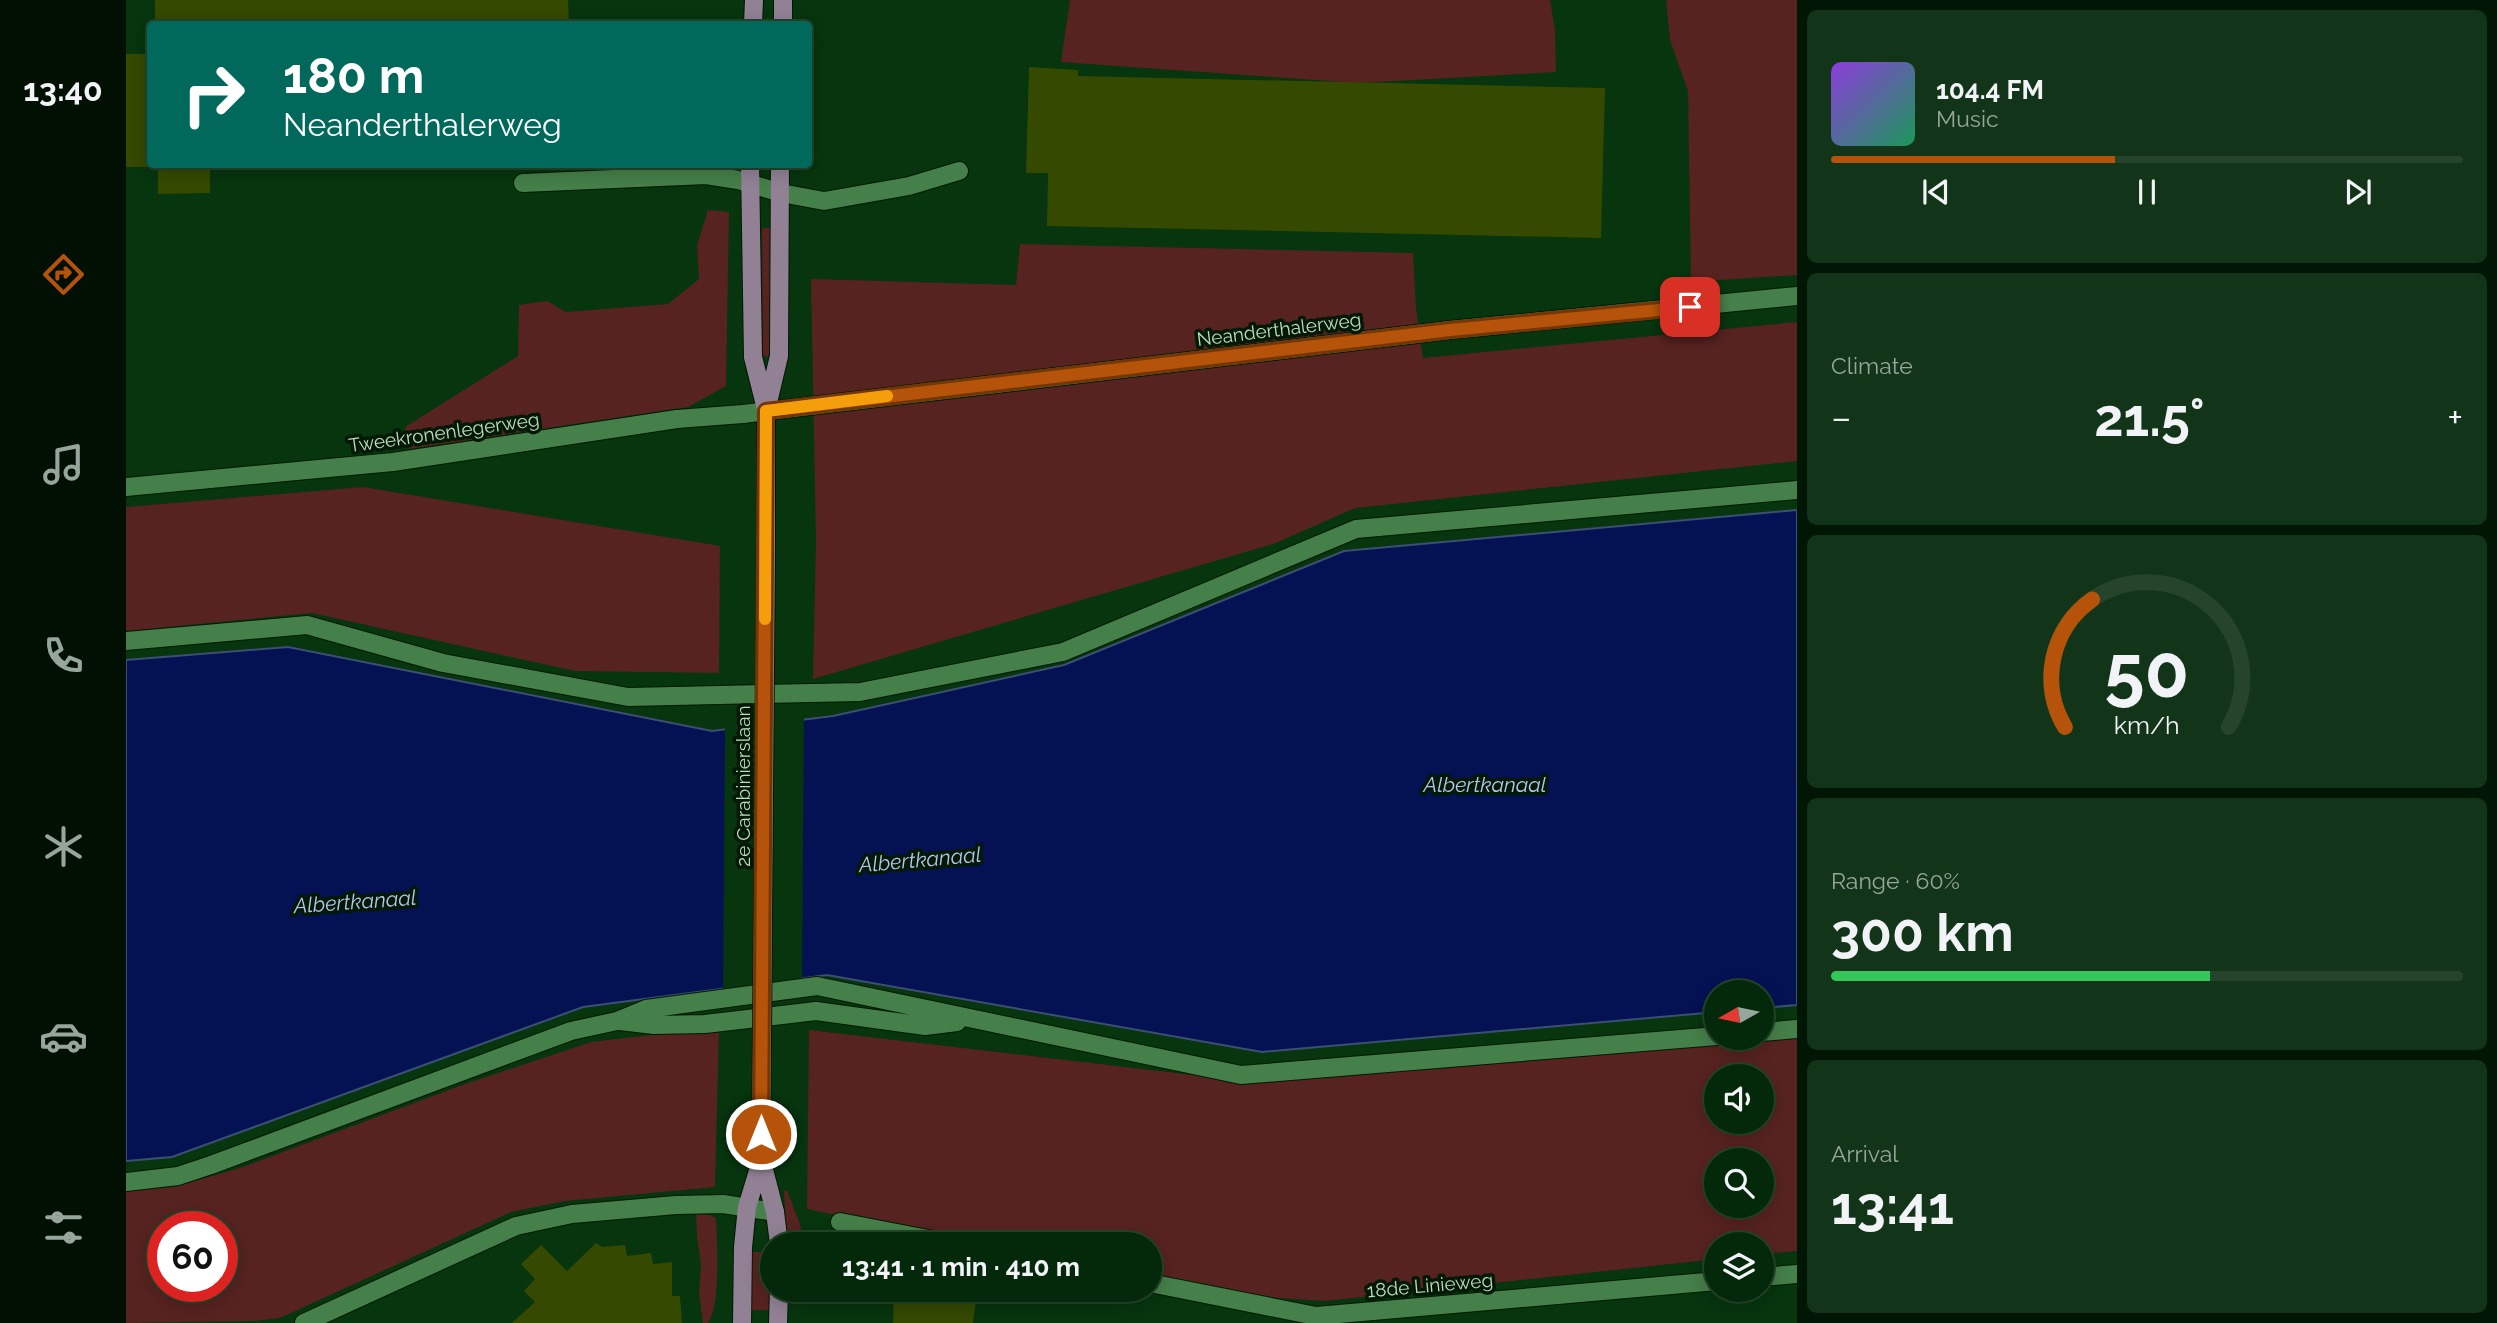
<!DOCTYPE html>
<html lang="en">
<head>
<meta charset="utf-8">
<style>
  :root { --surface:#04280a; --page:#123418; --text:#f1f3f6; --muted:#97a69c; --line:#25442b; --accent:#b45309 }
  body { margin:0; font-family:Raleway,sans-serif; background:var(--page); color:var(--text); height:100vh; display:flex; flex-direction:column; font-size:26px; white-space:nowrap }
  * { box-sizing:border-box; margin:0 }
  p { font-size:23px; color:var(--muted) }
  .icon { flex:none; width:38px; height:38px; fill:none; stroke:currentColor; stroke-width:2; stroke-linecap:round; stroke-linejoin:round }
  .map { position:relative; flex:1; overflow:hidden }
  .side { display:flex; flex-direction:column; gap:10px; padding:10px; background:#021606; width:700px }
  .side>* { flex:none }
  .top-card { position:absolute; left:21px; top:21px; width:665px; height:147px; border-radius:7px; box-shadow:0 4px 18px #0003,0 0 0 2px var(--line); background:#00695c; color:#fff; overflow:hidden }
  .needle { width:46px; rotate:261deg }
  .buttons { position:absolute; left:1578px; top:980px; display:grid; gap:14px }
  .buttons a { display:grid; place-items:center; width:70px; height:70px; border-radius:50%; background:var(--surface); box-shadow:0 4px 18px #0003,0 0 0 2px var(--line); font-size:35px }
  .speed { position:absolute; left:21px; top:1211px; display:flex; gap:14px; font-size:35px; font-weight:700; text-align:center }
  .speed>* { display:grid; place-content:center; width:91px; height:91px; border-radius:50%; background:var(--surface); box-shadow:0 4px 18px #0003,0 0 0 2px var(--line); line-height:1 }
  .speed .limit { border:10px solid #d22; background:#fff; color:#111 }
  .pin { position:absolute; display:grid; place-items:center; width:60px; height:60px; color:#fff; margin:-30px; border-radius:14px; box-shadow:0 4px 10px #0006 }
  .me { position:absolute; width:77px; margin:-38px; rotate:0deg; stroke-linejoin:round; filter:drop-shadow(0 0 5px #0008) }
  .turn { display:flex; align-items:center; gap:24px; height:147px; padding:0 21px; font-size:32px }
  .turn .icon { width:91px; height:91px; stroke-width:2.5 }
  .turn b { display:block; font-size:49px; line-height:60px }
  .big { font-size:52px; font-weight:700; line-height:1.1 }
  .side .card { flex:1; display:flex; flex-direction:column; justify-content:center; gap:10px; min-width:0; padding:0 24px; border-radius:10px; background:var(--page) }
  .side .dial { align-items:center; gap:0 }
  .dial svg { height:182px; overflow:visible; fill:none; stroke:var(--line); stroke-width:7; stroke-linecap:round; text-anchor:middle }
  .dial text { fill:var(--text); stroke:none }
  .song { display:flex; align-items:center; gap:21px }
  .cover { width:84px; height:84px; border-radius:10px; background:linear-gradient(135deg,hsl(270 70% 55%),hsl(150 70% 35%)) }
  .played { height:7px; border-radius:4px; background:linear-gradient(90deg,var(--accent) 45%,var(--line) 45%) }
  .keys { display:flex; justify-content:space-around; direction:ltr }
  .heat { display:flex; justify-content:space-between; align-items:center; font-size:38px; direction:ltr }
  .charge { height:10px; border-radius:5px; background:linear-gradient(90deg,#34c759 60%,var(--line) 0) }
  .trip { position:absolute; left:634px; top:1232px; width:402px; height:70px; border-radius:35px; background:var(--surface); box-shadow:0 4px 18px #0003,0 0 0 2px var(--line); font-weight:700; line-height:70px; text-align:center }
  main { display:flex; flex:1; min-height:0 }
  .dock { display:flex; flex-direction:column; width:126px; justify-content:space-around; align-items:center; background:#021004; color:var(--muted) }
  .dock .icon { width:49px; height:49px }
  .dock .on { color:var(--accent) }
  .dock b { font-size:32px; color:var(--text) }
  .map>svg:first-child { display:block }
  .green { fill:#562320; fill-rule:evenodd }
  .water { fill:#041153; stroke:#3c4e73; stroke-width:2 }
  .pier { fill:#06350e }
  .building { fill:#354900 }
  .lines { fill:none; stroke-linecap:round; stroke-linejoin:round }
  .minor-casing { stroke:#001a02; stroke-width:20 }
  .major-casing { stroke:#001a02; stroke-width:20 }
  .minor { stroke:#457f49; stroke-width:18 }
  .major { stroke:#928195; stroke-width:18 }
  .major-bridge-casing { stroke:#001a02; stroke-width:20; stroke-linecap:butt }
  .major-bridge { stroke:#928195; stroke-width:18 }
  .route-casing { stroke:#753606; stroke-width:18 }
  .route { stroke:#b45309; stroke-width:12 }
  .slow { stroke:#f59e0b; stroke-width:12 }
  .labels { text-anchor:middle; stroke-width:7; stroke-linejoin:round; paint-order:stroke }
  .street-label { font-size:19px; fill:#bddbbe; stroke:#031905 }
  .water-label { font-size:21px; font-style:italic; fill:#b4c6ee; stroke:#031905 }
</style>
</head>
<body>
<main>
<nav class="dock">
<b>13:40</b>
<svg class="icon on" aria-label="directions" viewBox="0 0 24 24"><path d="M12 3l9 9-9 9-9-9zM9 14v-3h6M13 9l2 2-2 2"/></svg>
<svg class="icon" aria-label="music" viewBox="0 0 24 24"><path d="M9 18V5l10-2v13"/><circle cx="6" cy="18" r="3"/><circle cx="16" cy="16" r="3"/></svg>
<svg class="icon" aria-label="phone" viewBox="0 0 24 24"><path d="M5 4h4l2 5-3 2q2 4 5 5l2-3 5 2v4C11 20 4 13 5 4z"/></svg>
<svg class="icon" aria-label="climate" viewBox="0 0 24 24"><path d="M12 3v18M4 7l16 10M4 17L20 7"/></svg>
<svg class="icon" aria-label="car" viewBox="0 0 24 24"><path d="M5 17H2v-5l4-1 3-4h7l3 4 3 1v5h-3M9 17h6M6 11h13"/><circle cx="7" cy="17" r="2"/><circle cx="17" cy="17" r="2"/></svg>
<svg class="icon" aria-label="filters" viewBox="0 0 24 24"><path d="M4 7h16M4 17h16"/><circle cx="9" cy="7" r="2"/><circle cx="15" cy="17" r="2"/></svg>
</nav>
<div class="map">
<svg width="1671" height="1323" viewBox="0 0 1671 1323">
  <rect width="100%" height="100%" fill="#06350e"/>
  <path class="green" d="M 944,0 L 1424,0 L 1429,31 L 1430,72 L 1232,83 L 935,62 Z
    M 1540,0 L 1671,0 L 1671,275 L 1565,282 L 1562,91 L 1544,40 Z
    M 582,210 L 603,212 L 600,386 L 562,407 L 283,449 L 279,427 L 392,356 L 393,305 L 421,301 L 440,312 L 542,304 L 573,279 L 571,245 Z
    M 636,228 L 646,228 L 644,355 L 641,357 L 637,355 Z
    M 894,244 L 1287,253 L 1290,308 L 1297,358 L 1671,322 L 1671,461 L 1229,508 L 1150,543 L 687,679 L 690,541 L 685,279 L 890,285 Z
    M 237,487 L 594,546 L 593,673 L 449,671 L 186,613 L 0,631 L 0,507 Z
    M 593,1027 L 589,1187 L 439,1201 L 385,1212 L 154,1318 L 127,1321 L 0,1323 L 0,1191 L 47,1187 L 114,1168 L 339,1084 L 465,1042 ZM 37,1227 L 96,1227 L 96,1286 L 37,1286 Z
    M 683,1030 L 1136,1083 L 1671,1037 L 1671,1251 L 1636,1254 L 1636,1244 L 1591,1244 L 1591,1259 L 1199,1301 L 1109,1295 L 1024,1278 L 1024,1244 L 857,1244 L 681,1209 ZM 1591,1076 L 1636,1076 L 1636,1122 L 1591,1122 ZM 1591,1160 L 1636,1160 L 1636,1206 L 1591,1206 Z
    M 661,1190 L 675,1227 L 671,1244 L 661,1244 L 658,1191 Z
    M 570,1214 L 583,1215 L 590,1218 C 591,1242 595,1305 582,1323 L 577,1323 L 573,1294 L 575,1265 L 571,1236 Z
    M 626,1252 L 643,1252 L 644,1310 L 625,1310 Z"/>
  <path class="water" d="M 1671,510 L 1671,1005 L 1636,1008 L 1636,992 L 1591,992 L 1591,1012 L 1136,1052 L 701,975 L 457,1007 L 46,1157 L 0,1161 L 0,660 L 162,647 L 586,731 L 707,716 L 938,665 L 1218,551 Z"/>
  <path class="pier" d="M 678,716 L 676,982 L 597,992 L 599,726 Z"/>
  <path class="building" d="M 29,0 L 442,0 L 443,24 L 29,24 Z
    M 0,54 L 24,54 L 24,167 L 0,167 Z
    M 903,67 L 952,70 L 952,76 L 1479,88 L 1475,238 L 921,226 L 922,173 L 900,173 Z
    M 32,164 L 84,164 L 84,193 L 32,194 Z
    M 470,1243 L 476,1247 L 499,1245 L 501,1256 L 525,1253 L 527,1264 L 546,1262 L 546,1296 L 554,1296 L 556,1323 L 386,1323 L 409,1302 L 398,1291 L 409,1279 L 395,1264 L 415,1245 L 441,1271 Z
    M 806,1290 L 851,1291 L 847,1323 L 767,1323 L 768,1292 L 805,1294 Z"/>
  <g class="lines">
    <g class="minor-casing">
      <path id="minor" d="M 397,183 L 580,175 L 612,180 L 655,193 L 698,201 L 783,186 L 833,171
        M 0,487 L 267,462 L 551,419 L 617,414 L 1324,330 L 1671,296
        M 0,641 L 181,625 L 317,663 L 502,697 L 734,692 L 937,652 L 1230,529 L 1671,490
        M 494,1021 L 528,1025 L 579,1024 L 690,1011 L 799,1026 L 831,1022
        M 1636,1032 L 1671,1029
        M 0,1182 L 52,1176 L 85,1165 L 445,1031 L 491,1021 L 520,1009 L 691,986 L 1115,1075 L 1591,1036
        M 714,1222 L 828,1244
        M 1636,1277 L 1671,1274
        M 1024,1283 L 1190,1316 L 1591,1281
        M 178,1323 L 390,1226 L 446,1214 L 550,1205 L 597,1204 L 649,1212"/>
    </g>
    <g class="major-casing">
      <path id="major" d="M 627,24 L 628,0
        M 657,24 L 657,0
        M 624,164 L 627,357 L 639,405
        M 640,542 L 640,411 L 653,356 L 654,164
        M 636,1162 L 649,1212 L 653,1244
        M 616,1323 L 617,1247 L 621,1207 L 635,1161
        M 652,1323 L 653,1290"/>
    </g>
    <use href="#minor" class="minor"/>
    <use href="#major" class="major"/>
    <g class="major-bridge-casing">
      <path id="major-bridge" d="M 635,1161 L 640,542"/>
    </g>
    <use href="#major-bridge" class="major-bridge"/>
  </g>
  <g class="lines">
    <g class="route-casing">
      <path id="route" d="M 635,1134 L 640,411 L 1324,330 L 1564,307"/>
    </g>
    <use href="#route" class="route"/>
    <path class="slow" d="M 639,619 L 640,411 L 761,396"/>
  </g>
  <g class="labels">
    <g class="street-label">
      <text transform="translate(1153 329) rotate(-7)" y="7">Neanderthalerweg</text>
      <text transform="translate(318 432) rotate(-8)" y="7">Tweekronenlegerweg</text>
      <text transform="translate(617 786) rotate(-90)" y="7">2e Carabinierslaan</text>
      <text transform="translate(1304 1285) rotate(-5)" y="7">18de Linieweg</text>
    </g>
    <g class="water-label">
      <text x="1359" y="792">Albertkanaal</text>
      <text transform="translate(794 860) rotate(-5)" y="7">Albertkanaal</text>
      <text transform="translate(229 902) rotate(-4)" y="7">Albertkanaal</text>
    </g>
  </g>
</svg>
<div class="buttons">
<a><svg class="needle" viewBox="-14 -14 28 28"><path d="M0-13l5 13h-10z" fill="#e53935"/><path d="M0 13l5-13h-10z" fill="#97a69c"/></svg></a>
<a><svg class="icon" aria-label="sound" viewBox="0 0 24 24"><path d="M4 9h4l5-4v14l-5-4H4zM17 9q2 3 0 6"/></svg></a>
<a><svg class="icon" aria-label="search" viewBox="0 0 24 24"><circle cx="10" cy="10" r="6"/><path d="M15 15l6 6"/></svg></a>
<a><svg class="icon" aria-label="layers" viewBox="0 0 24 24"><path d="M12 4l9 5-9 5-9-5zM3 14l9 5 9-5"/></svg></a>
</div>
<div class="speed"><div class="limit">60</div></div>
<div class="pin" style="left:1564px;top:307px;background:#d93025"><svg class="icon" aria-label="arrive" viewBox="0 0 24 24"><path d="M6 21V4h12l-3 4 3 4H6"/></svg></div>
<svg class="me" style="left:635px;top:1134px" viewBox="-20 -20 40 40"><circle r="17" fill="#b45309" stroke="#fff" stroke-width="3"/><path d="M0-11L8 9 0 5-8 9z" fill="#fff"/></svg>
<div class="trip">13:41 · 1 min · 410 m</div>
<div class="top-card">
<div class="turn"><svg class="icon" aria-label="right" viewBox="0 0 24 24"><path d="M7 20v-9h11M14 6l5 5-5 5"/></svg><div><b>180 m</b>Neanderthalerweg</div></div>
</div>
</div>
<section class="side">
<div class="card">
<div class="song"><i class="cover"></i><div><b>104.4 FM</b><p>Music</p></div></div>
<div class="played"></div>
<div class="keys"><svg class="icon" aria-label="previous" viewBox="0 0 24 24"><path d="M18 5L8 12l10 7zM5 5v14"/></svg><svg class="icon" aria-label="pause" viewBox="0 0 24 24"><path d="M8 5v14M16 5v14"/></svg><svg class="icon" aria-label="next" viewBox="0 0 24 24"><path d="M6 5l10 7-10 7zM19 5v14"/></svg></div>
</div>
<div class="card"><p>Climate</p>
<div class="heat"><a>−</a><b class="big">21.5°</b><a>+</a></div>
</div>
<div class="card dial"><svg viewBox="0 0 100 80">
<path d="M14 69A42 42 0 1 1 86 69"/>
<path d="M14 69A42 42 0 0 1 26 13" stroke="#b45309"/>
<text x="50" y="56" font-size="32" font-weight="700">50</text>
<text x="50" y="72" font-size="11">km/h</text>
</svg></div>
<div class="card"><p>Range · 60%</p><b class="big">300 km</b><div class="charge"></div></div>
<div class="card"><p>Arrival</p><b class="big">13:41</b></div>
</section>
</main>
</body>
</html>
